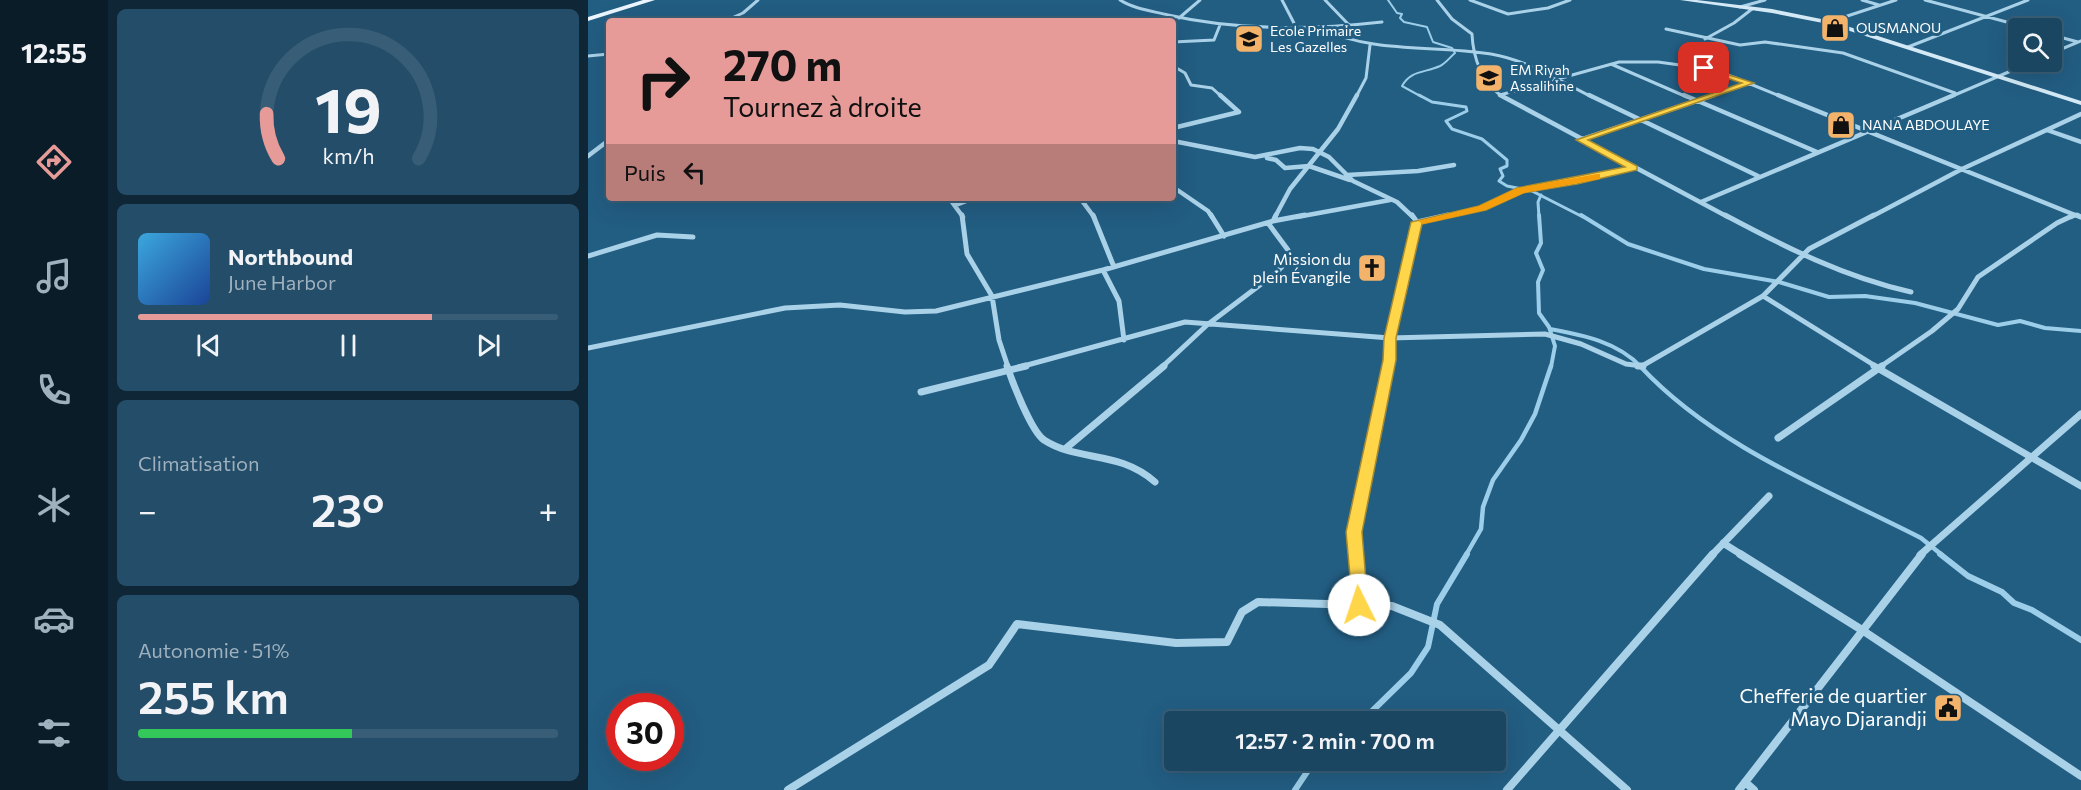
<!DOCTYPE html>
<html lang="fr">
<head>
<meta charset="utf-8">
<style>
  :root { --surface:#1a4662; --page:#234d68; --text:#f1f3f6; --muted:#9fb1be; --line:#385e77; --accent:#e69b98 }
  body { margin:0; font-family:Commissioner,sans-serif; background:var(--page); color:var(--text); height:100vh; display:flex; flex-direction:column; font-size:22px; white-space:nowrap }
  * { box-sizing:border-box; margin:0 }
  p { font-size:20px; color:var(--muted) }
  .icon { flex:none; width:33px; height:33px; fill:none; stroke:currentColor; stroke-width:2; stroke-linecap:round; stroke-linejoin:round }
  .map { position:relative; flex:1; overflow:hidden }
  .side { display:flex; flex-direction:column; gap:9px; padding:9px; background:#0e2636; width:480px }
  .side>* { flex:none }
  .top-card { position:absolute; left:18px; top:18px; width:570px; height:183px; border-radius:6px; box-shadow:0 6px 24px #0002,0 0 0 2px var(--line); background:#e69b98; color:#111; overflow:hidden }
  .buttons { position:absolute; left:1420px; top:18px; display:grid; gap:12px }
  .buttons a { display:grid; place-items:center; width:54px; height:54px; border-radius:6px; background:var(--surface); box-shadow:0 6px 24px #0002,0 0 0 2px var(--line); font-size:30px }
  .speed { position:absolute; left:18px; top:693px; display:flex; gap:12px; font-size:30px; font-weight:700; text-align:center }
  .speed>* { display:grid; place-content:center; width:78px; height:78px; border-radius:50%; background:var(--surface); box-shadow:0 6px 24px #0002,0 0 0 2px var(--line); line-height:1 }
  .speed .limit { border:9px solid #d22; background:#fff; color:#111 }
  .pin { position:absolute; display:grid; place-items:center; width:51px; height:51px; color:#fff; margin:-26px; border-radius:12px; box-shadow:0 3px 9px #0006 }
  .me { position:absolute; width:66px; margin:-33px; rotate:356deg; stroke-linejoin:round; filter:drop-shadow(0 0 4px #0008) }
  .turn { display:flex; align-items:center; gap:21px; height:126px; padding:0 18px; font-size:27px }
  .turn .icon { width:78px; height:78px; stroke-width:2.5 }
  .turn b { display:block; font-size:42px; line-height:51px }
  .then { display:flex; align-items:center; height:57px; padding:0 18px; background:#0003; gap:12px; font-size:22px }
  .big { font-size:45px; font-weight:600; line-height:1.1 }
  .side .tile { flex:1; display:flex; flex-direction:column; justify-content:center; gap:9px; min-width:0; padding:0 21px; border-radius:9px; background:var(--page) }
  .side .dial { align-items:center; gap:0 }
  .dial svg { height:156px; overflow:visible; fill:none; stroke:var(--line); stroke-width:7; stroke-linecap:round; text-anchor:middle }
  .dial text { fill:var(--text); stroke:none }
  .song { display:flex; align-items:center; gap:18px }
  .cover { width:72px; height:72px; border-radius:9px; background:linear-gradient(135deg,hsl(200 70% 55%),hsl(220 70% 35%)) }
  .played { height:6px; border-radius:3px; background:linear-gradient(90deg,var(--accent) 70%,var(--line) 70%) }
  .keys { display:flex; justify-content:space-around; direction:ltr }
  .heat { display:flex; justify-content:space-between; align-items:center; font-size:33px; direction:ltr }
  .charge { height:9px; border-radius:4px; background:linear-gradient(90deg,#34c759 51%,var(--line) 0) }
  .trip { position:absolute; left:576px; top:711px; width:342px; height:60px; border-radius:6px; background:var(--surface); box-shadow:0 6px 24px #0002,0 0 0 2px var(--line); font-weight:600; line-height:60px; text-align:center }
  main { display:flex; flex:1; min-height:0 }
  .tab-bar { display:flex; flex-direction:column; width:108px; justify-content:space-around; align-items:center; background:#0a1c27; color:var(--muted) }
  .tab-bar .icon { width:42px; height:42px }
  .tab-bar .on { color:var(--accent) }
  .tab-bar b { font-size:27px; color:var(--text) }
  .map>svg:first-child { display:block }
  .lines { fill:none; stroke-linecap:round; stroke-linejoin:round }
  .stream-far4 { stroke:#9ccee9; stroke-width:2 }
  .stream-far3 { stroke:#9ccee9; stroke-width:3 }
  .stream-far2 { stroke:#9ccee9; stroke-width:4 }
  .stream-far1 { stroke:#9ccee9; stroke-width:4.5 }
  .stream { stroke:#9ccee9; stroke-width:6 }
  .street-far4 { stroke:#a9d1e8; stroke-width:3 }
  .street-far3 { stroke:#a9d1e8; stroke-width:4.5 }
  .street-far2 { stroke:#a9d1e8; stroke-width:5 }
  .street-far1 { stroke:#a9d1e8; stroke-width:7 }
  .street { stroke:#a9d1e8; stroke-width:8 }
  .secondary { fill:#d3e9f6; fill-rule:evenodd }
  .primary { fill:#ebf6fe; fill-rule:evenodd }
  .route { fill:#ffd54a; stroke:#a68a30; stroke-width:1.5 }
  .slow { fill:#f59e0b }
  .labels { text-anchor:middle; stroke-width:6; stroke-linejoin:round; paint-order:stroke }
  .far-poi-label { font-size:14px; fill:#fff; stroke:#225d82; text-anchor:start }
  .poi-label { font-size:16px; fill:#fff; stroke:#225d82; text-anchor:end }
  .near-poi-label { font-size:20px; fill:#fff; stroke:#225d82; text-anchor:end }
</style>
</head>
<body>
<main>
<nav class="tab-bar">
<b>12:55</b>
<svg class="icon on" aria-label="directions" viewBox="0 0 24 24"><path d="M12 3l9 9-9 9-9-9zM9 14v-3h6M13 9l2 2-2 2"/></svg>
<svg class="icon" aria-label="music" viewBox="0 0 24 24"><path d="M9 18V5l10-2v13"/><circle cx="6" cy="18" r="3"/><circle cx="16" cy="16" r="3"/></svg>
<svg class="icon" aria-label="phone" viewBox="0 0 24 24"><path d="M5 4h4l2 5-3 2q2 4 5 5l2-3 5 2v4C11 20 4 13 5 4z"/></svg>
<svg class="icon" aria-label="climate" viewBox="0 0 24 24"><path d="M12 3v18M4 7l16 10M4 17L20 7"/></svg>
<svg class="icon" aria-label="car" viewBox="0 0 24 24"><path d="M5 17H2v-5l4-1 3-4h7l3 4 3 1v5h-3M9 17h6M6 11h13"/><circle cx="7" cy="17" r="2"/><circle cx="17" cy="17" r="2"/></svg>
<svg class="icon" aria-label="filters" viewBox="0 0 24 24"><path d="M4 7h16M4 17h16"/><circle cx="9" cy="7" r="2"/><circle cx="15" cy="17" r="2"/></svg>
</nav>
<section class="side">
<div class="tile dial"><svg viewBox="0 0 100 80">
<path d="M14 69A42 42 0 1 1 86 69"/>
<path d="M14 69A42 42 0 0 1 8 46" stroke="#e69b98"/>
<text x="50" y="56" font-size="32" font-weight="700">19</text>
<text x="50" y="72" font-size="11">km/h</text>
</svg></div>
<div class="tile">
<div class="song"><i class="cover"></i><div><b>Northbound</b><p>June Harbor</p></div></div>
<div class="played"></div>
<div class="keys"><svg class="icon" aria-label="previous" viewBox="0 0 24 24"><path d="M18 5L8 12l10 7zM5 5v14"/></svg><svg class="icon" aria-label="pause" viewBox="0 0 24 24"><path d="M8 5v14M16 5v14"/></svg><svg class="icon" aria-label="next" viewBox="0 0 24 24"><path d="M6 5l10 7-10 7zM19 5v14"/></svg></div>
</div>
<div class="tile"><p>Climatisation</p>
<div class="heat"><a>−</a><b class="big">23°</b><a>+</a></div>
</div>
<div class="tile"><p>Autonomie · 51%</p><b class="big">255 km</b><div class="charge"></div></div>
</section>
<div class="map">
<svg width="1493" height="790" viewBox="0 0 1493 790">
  <rect width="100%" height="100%" fill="#225d82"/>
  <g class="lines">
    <path class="stream-far4" d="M 800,0 L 809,13 L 814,14 L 812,18 L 816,22 L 839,27 L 845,42 L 864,48 L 867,53 C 862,57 858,63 852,66 C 837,73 823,70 814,86 L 834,97"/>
    <path class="stream-far3" d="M 831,95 L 844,102 L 878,107 L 879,111 L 858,121 L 864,129 L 894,139 L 919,160 L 919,166 L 912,169 L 915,176 L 911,181 L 919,186 L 944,191 L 995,217
      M 951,217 L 950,202 L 953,195"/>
    <path class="stream-far2" d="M 951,215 L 953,243 L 948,253 L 955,270 L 950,282 L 951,313 L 961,327 L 967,346 L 963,367
      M 993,215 L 1040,244 L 1116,269 L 1191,282 L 1241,297 L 1277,296 L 1327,303 L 1410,325 L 1432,321 L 1457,328 L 1493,331
      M 962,329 C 995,335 1030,342 1053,367"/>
    <path class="stream-far1" d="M 1052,366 C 1126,446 1237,489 1333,538 L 1354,555
      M 878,555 L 893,529 L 895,507 L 905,480 L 933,440 L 947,414 L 963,366"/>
    <path class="stream" d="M 1352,554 L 1380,576 L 1414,592 L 1426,603 L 1444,610 L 1493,640
      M 773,722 L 823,673 L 840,647 L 849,604 L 879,554
      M 707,790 L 727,760"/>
    <path class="street-far4" d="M 532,0 C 546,9 564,11 580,15 C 650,31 723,30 794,22
      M 694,0 L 708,27
      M 737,0 L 762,26
      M 849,0 L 864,19 L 884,34 C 885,58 894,83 915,97
      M 882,0 L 920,14 L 960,8 L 982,0
      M 1274,0 L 1291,5
      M 1337,0 L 1441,28
      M 1152,7 L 1177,0
      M 591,18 L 612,0
      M 137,21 L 155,13 L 170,0
      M 1241,22 L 1308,0
      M 728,27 C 790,55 840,44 903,54 C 939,60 972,81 1004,97
      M 1078,29 L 1152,45 L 1177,42 L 1255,53 L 1367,93
      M 1464,35 L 1490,42
      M 1117,39 L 1146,23 L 1164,9
      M 585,42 L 626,40 L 632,25
      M 1320,47 L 1440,0
      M 1464,53 L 1493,41
      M 0,56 L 21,54
      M 1023,64 L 1099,97
      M 585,66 L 597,73 L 603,85 L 624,88 L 634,97
      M 912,95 L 1031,62 L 1070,62 L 1128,70 L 1194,97
      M 768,97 L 778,78 L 782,45
      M 1121,97 L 1162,83
      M 1362,97 L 1444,62"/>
    <path class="street-far3" d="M 912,95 L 1140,217
      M 1001,95 L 1170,176
      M 1096,95 L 1229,152
      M 1190,95 L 1492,217
      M 585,128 L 651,112 L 632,95
      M 1459,130 L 1493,142
      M 992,140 L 1126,95
      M 585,141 L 667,157 L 712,148 L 725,149 L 741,157 L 765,181 L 809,202 L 825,217
      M 0,156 L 21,140
      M 679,158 L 688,160 L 697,168 L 721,166 L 762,180
      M 759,175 L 830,171 L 866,165
      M 585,187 L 620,211 L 624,217
      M 361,198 L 375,217
      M 492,198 L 506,217
      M 1113,202 L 1366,95
      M 368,205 L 386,198
      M 687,217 L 702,189 L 750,129 L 769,95
      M 709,217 L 802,200
      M 854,217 L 894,208 L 933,190 L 1045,168
      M 1283,217 L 1374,169 L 1493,114
      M 1483,217 L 1487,215"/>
    <path class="street-far2" d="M 374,215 L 379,254 L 404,296 L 411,340 L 420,367
      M 505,215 L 526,267
      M 623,215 L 636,236
      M 1137,215 C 1197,247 1256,277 1323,292
      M 1489,215 L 1493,217
      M 685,221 L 688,215
      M 829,222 L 860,215
      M 0,256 L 69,235 L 105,237
      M 515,270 L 531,301 L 536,340
      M 1175,296 L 1289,367
      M 0,348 L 197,308 L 252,305 L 317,312 L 348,311 L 515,270 L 685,221 L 717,215
      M 432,367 L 597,322 L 802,338 L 957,334 L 993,344 L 1038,364 L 1054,366 L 1175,296 L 1221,249 L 1286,215
      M 574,367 L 619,325 L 689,272 L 701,259 L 700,250 L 680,223
      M 800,367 L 802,338 L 829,222 L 824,215
      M 1292,367 L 1344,331 L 1370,309 L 1390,277 L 1469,223 L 1486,215"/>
    <path class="street-far1" d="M 419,366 C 424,381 443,431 456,440 C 490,462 531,450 567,482
      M 1050,366 L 1055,366
      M 1286,366 L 1493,486
      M 333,392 L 438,366
      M 1190,438 L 1294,366
      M 477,449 L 576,366
      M 1135,543 L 1154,555
      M 768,555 L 766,532 L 800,366
      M 1124,555 L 1181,496
      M 1332,555 L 1493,414"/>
    <path class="street" d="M 767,554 L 771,605
      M 1152,554 L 1274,630 L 1493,776
      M 1157,782 L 1166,790
      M 200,790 L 401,665 L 429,624 L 588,643 L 639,642 L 654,612 L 670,602 L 804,606 L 852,625 L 1039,790
      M 919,790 L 1125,554
      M 1151,790 L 1334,554"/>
    <path class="secondary" d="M 1092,0 L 1109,0 L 1184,9 L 1243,21 L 1493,101 L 1493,105 L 1240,24 L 1184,13 Z"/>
    <path class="primary" d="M 55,0 L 67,0 L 0,21 L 0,17 Z"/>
  </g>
  <path class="route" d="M 1114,66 L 1166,83 L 1000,140 L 1049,166 L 1049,170 L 989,184 L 935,193 L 898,210 L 834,224 L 808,338 L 808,360 L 774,532 L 780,605 L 777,610 L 771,612 L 765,610 L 758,532 L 795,360 L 796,338 L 823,222 L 891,206 L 929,188 L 1037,167 L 988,140 L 1154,83 L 1114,70 Z"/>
  <path class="slow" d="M 1009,174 L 1012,174 L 1012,179 L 936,193 L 898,210 L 835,224 L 830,221 L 891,206 L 929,188 Z"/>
  <defs>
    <g id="shop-square" transform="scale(1.5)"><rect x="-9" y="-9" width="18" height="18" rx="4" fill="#f4b36a" stroke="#225d82"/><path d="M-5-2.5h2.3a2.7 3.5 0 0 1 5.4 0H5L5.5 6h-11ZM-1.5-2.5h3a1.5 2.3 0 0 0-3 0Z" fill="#111"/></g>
    <g id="school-square" transform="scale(1.5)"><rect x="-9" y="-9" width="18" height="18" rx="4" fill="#f4b36a" stroke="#225d82"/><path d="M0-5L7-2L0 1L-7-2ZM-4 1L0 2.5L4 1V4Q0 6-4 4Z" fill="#111"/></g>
    <g id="church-square" transform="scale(1.5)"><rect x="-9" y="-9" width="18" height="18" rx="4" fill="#f4b36a" stroke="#225d82"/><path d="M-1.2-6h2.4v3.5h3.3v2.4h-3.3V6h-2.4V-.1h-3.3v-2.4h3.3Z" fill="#111"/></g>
    <g id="civic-square" transform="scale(1.5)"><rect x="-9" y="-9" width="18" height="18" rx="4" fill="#f4b36a" stroke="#225d82"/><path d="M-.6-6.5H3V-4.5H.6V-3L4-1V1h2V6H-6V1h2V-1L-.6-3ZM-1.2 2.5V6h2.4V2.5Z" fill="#111"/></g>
  </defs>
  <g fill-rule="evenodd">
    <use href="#shop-square" x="1247" y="28"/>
    <use href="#school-square" x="661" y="39"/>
    <use href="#school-square" x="901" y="78"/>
    <use href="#shop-square" x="1253" y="125"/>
    <use href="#church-square" x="784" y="268"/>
    <use href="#civic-square" x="1360" y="708"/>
  </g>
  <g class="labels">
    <g class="far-poi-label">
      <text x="1268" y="33">OUSMANOU</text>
      <text x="682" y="36">Ecole Primaire<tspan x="682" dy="16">Les Gazelles</tspan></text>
      <text x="922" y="75">EM Riyah<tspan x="922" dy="16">Assalihine</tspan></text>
      <text x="1274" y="130">NANA ABDOULAYE</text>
    </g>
    <g class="poi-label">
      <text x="763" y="265">Mission du<tspan x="763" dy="18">plein Évangile</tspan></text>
    </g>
    <g class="near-poi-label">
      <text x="1339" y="703">Chefferie de quartier<tspan x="1339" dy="23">Mayo Djarandji</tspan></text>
    </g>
  </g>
</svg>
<div class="buttons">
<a><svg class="icon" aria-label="search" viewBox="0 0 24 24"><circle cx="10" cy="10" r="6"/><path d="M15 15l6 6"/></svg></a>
</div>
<div class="speed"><div class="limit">30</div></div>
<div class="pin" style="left:1116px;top:68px;background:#d93025"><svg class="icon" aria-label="arrive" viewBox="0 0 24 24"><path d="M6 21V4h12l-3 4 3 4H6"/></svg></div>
<svg class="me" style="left:771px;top:605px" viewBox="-20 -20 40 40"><circle r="19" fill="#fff"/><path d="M0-13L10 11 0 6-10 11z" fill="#ffd54a"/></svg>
<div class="trip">12:57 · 2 min · 700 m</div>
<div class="top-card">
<div class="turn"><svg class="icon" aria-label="right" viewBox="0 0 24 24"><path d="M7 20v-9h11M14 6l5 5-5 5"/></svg><div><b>270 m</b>Tournez à droite</div></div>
<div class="then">Puis<svg class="icon" aria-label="left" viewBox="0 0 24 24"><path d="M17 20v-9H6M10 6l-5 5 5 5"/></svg></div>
</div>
</div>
</main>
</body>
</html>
